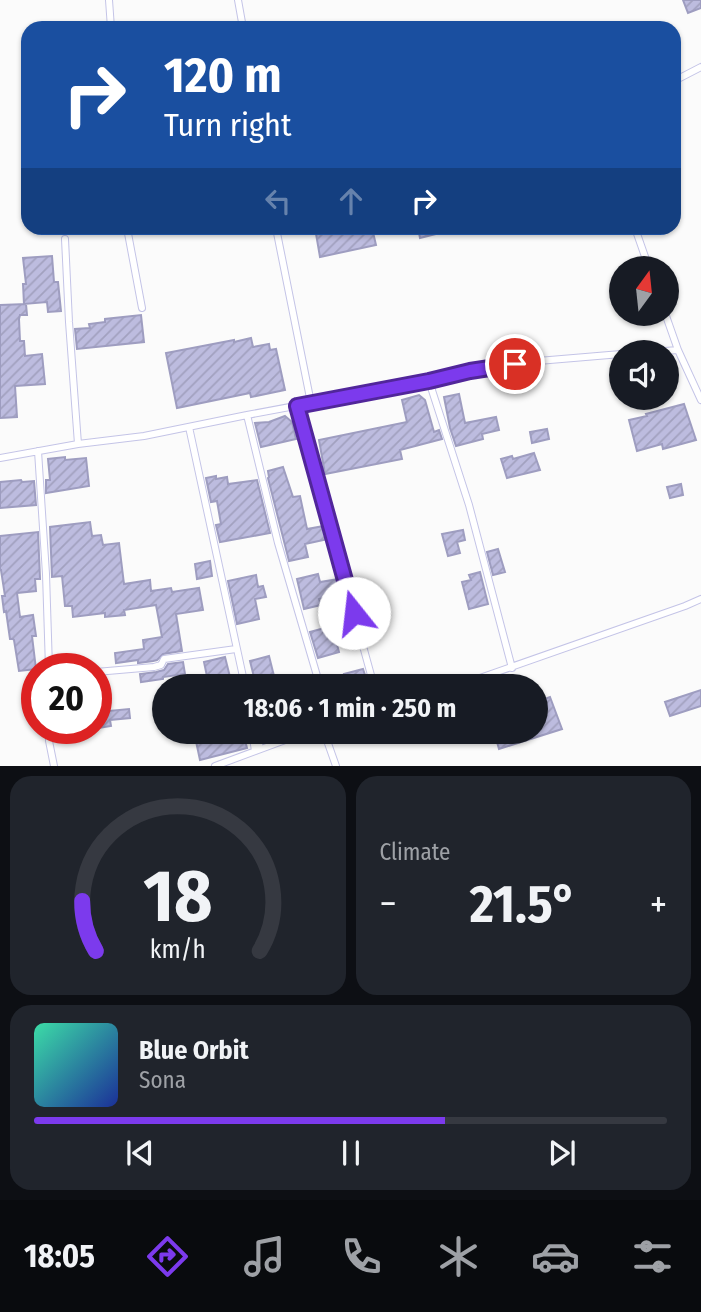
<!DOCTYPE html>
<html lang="en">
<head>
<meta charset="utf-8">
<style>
  :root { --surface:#171b24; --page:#20242c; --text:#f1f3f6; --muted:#9ea1a6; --line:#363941; --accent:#7c3aed }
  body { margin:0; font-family:"Fira Sans Condensed",sans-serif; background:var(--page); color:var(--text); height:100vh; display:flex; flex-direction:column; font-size:26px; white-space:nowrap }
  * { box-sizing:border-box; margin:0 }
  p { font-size:23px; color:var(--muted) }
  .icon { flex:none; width:38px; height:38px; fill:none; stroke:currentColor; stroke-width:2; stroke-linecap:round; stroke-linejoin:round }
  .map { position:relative; height:766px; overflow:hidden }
  .drawer { display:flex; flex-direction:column; gap:10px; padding:10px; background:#0d0f14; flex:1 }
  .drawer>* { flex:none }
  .guide { position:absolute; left:21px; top:21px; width:660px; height:214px; border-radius:21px; box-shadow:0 2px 5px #0004; background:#1a4fa0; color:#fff; overflow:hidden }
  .needle { width:46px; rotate:15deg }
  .tools { position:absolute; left:609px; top:256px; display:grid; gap:14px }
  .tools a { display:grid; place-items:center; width:70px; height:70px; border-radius:50%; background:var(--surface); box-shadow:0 2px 5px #0004; font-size:35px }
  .speed { position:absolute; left:21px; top:653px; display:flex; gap:14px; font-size:35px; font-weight:700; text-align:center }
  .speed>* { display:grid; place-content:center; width:91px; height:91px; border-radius:50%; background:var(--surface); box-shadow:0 2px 5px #0004; line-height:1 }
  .speed .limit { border:10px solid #d22; background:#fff; color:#111 }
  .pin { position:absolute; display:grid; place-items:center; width:60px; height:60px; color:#fff; margin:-30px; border:4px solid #fff; border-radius:50%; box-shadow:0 2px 7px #0007 }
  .me { position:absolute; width:77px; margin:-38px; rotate:344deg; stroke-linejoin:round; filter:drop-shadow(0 0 5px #0008) }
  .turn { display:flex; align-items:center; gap:24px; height:147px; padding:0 28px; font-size:32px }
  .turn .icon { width:91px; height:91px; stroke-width:2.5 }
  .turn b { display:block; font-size:49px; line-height:60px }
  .lanes { display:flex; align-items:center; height:66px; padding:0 28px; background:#0003; justify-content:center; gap:35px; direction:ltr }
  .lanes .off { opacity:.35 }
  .big { font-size:52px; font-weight:700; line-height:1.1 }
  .drawer .card { flex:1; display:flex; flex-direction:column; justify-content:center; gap:10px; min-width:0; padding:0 24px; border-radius:21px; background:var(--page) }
  .drawer .dial { align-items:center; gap:0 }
  .dial svg { height:182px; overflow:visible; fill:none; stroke:var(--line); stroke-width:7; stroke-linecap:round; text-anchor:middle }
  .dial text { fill:var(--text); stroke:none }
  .song { display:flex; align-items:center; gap:21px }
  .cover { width:84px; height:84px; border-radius:10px; background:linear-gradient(135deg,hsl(160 70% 55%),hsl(230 70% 35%)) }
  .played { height:7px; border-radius:4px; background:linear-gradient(90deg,var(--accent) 65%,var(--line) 65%) }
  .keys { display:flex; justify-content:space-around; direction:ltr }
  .heat { display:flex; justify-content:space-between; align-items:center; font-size:38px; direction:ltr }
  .drawer .tiles { flex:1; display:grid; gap:10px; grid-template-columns:1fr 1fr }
  .card:last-child { grid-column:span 2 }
  .trip { position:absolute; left:152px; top:674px; width:396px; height:70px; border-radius:35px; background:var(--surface); box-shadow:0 2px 5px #0004; font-weight:700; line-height:70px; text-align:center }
  .tabs { display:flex; height:112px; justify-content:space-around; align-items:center; background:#090b0e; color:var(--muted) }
  .tabs .icon { width:49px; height:49px }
  .tabs .on { color:var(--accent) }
  .tabs b { font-size:32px; color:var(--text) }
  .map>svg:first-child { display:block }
  .building { fill:url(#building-hatch); stroke:#9e9dc0; stroke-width:2 }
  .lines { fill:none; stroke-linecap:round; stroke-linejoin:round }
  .service-casing { stroke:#c4c4e7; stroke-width:8 }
  .service { stroke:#fff; stroke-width:6 }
  .route-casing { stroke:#51269a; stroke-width:18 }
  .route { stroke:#7c3aed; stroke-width:12 }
</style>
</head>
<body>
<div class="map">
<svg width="701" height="766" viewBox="0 0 701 766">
  <defs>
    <pattern id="building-hatch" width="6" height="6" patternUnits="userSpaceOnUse" patternTransform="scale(1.75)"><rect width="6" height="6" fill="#bdbcdf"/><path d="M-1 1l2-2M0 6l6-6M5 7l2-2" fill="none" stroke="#a2a1bf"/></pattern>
  </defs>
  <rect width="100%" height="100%" fill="#fbfbfb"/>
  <path class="building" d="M 683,0 L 701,0 L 701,8 L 688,13 Z
    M 315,228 L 372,228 L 376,245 L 320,257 Z
    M 418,228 L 448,228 L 448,231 L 420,238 Z
    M 52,256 L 54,282 L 58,282 L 61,311 L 48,312 L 47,302 L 24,304 L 23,284 L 26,284 L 23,258 Z
    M 26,304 L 27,315 L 20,315 L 19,319 L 20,341 L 24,341 L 25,356 L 42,354 L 45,384 L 15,386 L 17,417 L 0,418 L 0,305 Z
    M 141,315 L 144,342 L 77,349 L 75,329 L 90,328 L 89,324 L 105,322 L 105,319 Z
    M 251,338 L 253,347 L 269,344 L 270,350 L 276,349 L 285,390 L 251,397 L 250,393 L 177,408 L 166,353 L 234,340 L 234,342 Z
    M 459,394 L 465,423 L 496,417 L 499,430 L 482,434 L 483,439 L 456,446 L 450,428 L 444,397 Z
    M 419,395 L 425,400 L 434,432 L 439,430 L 442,439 L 400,450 L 402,459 L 325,474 L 319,440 L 407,422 L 402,400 Z
    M 684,404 L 696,440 L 663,449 L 662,444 L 637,451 L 629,420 L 647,416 L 646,414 Z
    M 285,416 L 292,422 L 296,439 L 261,447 L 255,423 L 269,422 Z
    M 547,429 L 549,439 L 532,443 L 530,432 Z
    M 534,453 L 540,470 L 507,478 L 501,459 L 512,456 L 513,459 Z
    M 65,457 L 65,460 L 86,458 L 89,486 L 46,493 L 46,480 L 50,480 L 48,459 Z
    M 283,467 L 293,497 L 300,496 L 307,529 L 324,526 L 328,539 L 305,544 L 308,557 L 289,561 L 268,478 L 269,477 L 268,471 Z
    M 216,476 L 216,479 L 227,477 L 228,484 L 257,480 L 270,533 L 220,542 L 216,525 L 221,524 L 217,501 L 211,502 L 206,478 Z
    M 21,480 L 22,482 L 34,481 L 36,505 L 0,508 L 0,482 Z
    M 681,484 L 683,495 L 670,498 L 667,487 Z
    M 90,522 L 92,536 L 101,535 L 103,545 L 119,543 L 124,584 L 150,580 L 151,591 L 171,588 L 172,592 L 199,588 L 203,610 L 176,614 L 182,651 L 163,654 L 157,660 L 153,661 L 138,663 L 138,660 L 116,663 L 115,653 L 144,649 L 143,640 L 162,637 L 156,605 L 124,610 L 125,615 L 105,617 L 105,613 L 73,617 L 72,606 L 65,606 L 62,576 L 52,577 L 50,527 Z
    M 463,530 L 465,540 L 457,542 L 460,553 L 448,556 L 442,534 Z
    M 38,532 L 40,579 L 35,579 L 36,591 L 17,593 L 20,617 L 33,615 L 36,636 L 32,636 L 36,669 L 19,671 L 14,640 L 13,639 L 10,639 L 6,611 L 4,612 L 2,596 L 5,596 L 1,570 L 0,570 L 0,536 Z
    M 498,549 L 505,572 L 493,575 L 487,552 Z
    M 210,561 L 212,576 L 197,579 L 195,564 Z
    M 480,572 L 488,604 L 469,609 L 462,582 L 471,580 L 469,575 Z
    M 318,574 L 320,582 L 339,579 L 343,594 L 319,599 L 321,605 L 304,609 L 297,579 Z
    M 256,575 L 258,587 L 263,586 L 266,597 L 255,599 L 259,619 L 237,624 L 228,581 Z
    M 332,626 L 339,652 L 318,658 L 310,632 Z
    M 269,656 L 274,676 L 255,681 L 250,661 Z
    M 225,657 L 231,681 L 209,686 L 204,662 Z
    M 183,662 L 185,674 L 163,677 L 163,679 L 141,682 L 140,674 L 156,672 L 164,670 L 168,664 Z
    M 363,669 L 366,678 L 347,684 L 344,674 Z
    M 701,690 L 701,706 L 670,716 L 665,702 Z
    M 550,697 L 562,729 L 499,749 L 495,735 L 507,732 L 536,732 L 536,702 Z
    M 107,701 L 109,711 L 129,709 L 130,718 L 110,720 L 111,726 L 98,728 L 96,703 Z
    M 194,732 L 243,732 L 247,748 L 200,760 Z"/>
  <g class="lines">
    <g class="service-casing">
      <path id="service" d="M 109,0 L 111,28
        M 238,0 L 243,28
        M 674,81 L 701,67
        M 127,228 L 142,308
        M 276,228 L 311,403
        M 635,228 L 649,268
        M 65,239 L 69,322 L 78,444
        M 665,313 L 678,350 L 701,400
        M 652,352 L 678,350
        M 429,381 L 469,505 L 512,668
        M 297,406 L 374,686
        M 247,415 L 278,543 L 320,686
        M 189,427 L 245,686
        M 38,451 L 46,574 L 49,668
        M 0,458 L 78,444 L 144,436 L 247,415 L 429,381 L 470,371 L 538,361 L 621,354
        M 96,672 L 154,667 L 161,665 L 164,659 L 236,649
        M 457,686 L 685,606 L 701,599
        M 49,728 L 49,741 L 54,766
        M 252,732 L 255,751
        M 257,732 L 260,749
        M 324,732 L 336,766
        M 215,766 L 307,732"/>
    </g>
    <use href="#service" class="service"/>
  </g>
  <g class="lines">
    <g class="route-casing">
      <path id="route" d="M 354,613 L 297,406 L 429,381 L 470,371 L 515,364"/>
    </g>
    <use href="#route" class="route"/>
  </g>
</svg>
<div class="tools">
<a><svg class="needle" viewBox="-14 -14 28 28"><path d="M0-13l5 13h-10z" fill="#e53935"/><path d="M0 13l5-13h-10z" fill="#9ea1a6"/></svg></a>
<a><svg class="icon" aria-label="sound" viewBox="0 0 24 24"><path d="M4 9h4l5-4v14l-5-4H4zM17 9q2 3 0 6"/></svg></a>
</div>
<div class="speed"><div class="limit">20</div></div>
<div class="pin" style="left:515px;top:364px;background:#d93025"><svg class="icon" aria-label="arrive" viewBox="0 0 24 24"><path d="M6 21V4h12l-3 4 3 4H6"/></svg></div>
<svg class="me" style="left:354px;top:613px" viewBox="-20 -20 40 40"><circle r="19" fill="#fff"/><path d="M0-13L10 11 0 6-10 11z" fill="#7c3aed"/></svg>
<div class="trip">18:06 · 1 min · 250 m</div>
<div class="guide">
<div class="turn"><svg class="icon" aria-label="right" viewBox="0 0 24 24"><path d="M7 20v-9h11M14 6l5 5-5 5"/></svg><div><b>120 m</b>Turn right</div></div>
<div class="lanes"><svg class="icon off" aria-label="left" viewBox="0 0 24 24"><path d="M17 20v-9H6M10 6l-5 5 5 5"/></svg><svg class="icon off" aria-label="ahead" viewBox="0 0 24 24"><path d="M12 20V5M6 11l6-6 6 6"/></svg><svg class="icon" aria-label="right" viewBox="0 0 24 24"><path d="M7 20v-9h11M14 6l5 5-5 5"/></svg></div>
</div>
</div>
<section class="drawer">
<div class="tiles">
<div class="card dial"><svg viewBox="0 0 100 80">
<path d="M14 69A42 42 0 1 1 86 69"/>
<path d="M14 69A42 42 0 0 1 8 47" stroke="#7c3aed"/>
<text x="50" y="56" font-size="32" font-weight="700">18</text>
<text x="50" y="72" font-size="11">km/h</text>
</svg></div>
<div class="card"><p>Climate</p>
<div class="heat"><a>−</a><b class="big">21.5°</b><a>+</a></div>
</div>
<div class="card">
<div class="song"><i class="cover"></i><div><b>Blue Orbit</b><p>Sona</p></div></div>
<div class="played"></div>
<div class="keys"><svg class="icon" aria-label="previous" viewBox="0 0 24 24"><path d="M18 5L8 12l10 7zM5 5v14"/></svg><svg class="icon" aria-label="pause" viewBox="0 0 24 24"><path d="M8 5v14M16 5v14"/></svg><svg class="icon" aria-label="next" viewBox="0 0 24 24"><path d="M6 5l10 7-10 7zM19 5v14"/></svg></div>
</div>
</div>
</section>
<nav class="tabs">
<b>18:05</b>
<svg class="icon on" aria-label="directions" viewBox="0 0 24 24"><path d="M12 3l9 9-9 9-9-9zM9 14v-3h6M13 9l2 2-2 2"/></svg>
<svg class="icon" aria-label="music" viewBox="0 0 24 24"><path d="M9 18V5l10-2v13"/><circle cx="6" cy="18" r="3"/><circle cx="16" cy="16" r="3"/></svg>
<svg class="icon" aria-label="phone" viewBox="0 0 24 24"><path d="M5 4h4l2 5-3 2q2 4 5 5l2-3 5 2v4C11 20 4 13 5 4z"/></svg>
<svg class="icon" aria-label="climate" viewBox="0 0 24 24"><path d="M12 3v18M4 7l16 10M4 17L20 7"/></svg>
<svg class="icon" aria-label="car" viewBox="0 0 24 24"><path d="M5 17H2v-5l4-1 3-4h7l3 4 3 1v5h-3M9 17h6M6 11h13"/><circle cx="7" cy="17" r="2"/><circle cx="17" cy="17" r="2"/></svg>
<svg class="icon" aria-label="filters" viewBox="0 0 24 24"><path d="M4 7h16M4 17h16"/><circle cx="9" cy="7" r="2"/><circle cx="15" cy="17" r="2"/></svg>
</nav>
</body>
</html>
